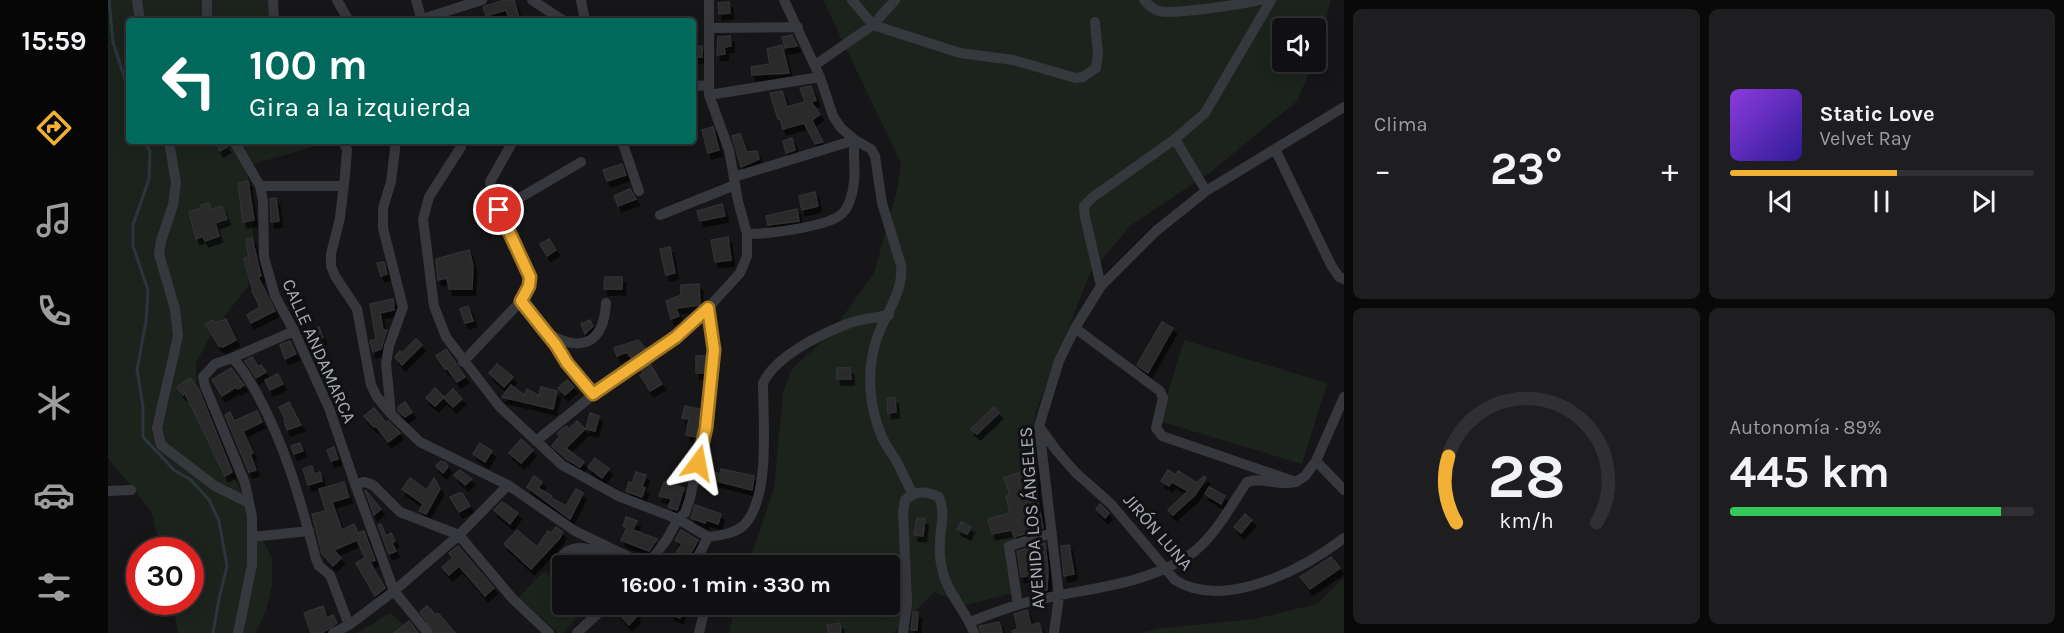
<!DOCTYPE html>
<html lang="es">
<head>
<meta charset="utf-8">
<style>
  :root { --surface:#101012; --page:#1e1e20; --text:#f1f3f6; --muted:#9c9d9f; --line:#303032; --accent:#f2b134 }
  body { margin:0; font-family:Karla,sans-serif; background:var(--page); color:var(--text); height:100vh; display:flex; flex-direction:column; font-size:22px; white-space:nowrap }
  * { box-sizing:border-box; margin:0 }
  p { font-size:20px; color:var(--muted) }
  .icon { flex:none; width:33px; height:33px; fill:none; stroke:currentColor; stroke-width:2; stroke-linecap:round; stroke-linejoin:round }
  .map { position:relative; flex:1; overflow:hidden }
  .details { display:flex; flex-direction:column; gap:9px; padding:9px; background:#09090a; width:720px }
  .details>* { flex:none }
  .top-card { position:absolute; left:18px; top:18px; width:570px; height:126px; border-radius:6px; box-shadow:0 3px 15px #0003,0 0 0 2px var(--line); background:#00695c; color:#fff; overflow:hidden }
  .controls { position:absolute; left:1164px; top:18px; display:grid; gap:12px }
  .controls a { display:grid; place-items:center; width:54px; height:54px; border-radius:6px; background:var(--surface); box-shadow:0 3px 15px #0003,0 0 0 2px var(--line); font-size:30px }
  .speed { position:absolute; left:18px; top:537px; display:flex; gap:12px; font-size:30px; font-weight:700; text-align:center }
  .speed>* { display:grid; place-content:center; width:78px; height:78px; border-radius:50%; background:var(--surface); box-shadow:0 3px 15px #0003,0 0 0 2px var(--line); line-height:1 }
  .speed .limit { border:9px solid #d22; background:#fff; color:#111 }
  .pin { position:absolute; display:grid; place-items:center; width:51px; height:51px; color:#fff; margin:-26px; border:3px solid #fff; border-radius:50%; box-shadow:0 2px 6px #0007 }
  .me { position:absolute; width:66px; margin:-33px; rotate:13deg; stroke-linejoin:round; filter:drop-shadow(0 0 4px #0008) }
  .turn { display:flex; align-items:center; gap:21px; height:126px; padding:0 24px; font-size:27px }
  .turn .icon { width:78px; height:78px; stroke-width:2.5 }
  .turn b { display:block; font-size:42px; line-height:51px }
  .big { font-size:45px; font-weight:700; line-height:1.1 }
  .details .tile { flex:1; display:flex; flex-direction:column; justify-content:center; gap:9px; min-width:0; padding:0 21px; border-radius:9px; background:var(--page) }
  .details .dial { align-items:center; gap:0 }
  .dial svg { height:156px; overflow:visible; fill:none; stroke:var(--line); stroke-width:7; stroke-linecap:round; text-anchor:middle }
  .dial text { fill:var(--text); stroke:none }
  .song { display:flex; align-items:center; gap:18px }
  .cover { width:72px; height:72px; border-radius:9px; background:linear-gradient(135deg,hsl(270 70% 55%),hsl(250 70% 35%)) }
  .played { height:6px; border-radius:3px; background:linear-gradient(90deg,var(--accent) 55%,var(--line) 55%) }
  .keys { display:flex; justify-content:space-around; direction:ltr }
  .heat { display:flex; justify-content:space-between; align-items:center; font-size:33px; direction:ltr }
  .charge { height:9px; border-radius:4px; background:linear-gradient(90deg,#34c759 89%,var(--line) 0) }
  .details .tiles { flex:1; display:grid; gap:9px; grid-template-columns:repeat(2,1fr) }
  .trip { position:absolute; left:444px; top:555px; width:348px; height:60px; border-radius:6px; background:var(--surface); box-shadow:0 3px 15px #0003,0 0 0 2px var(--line); font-weight:700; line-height:60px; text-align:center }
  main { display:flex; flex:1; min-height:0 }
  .dock { display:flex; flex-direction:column; width:108px; justify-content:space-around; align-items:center; background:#060607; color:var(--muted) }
  .dock .icon { width:42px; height:42px }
  .dock .selected { color:var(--accent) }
  .dock b { font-size:27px; color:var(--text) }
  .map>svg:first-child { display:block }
  .green { fill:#1c231d }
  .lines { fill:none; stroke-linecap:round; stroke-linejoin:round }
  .stream { stroke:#2c353c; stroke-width:3 }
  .building { fill:#29292c; stroke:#303034; stroke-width:1.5; filter:url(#shadow) }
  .minor { stroke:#37383d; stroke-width:10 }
  .route-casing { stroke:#9d7322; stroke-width:15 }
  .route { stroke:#f2b134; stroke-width:10 }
  .labels { text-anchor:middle; stroke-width:6; stroke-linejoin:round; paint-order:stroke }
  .street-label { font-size:18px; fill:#a8adb8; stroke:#111113 }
</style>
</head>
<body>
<main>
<nav class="dock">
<b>15:59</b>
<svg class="icon selected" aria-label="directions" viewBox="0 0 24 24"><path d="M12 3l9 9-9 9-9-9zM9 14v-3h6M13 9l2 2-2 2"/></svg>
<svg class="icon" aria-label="music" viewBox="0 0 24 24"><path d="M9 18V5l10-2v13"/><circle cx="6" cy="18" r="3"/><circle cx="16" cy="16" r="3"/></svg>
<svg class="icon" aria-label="phone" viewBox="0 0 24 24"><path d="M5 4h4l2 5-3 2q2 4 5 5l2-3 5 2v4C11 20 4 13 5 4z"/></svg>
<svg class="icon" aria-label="climate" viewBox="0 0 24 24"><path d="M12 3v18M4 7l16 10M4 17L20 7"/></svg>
<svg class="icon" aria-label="car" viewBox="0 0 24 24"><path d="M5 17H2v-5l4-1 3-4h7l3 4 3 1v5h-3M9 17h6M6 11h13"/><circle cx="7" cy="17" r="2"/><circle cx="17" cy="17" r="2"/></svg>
<svg class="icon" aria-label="filters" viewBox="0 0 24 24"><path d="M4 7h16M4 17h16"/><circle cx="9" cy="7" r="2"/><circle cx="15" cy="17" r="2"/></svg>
</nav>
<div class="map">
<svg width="1236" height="633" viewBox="0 0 1236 633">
  <defs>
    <filter id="shadow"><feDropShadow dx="3.5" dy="6" stdDeviation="0" flood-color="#0009"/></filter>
  </defs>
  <rect width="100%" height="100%" fill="#161618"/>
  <path class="green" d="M 0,0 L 163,0 L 165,21 L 21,21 L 21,141 L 212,141 L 204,147 L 139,166 L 147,255 L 140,286 L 105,331 L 88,363 L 88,403 L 108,451 L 130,485 L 147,525 L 164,558 L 164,585 L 158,611 L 147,633 L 70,633 L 64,602 L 82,602 L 82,550 L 54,550 L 43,511 L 0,458 Z
    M 715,0 L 1223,0 L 1208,57 L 1208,28 L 1174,28 L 1174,62 L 1206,62 L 1189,101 L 1104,171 L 1022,226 L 982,273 L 928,411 L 919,452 L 918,490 L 906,551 L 909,592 L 858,605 L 826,592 L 785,633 L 621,633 L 627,605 L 782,604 L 782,566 L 640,565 L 666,488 L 675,393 L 684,369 L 723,333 L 766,273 L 790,187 L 793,163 Z
    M 1076,340 L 1219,383 L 1194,464 L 1051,421 Z
    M 436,571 L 454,588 L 454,604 L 471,605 L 477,610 L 455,633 L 450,633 L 411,597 Z
    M 1236,577 L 1236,633 L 1032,633 L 1056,628 L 1147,619 L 1209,604 Z
    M 282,613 L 298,627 L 301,633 L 249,633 Z"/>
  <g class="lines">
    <path class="stream" d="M 1,0 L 5,42 L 21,92
      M 35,141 L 42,151 L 41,179 L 25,225 L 25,246 L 40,290 L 38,321 L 29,370 L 35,406 L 35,437 L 66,470 L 83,480 L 101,500 L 111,521 L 119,566 L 111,599 L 105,633"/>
  </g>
  <path class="building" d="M 396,0 L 406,0 L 412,21 L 402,21 L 398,10 L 378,16 L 375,7 Z
    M 621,2 L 622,13 L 611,14 L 610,3 Z
    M 684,35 L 689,46 L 677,48 L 674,37 Z
    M 622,36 L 623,46 L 616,47 L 617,54 L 609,55 L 610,37 Z
    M 674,45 L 681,73 L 644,75 L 643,67 L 662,64 L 659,49 Z
    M 594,46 L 594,57 L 585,57 L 585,47 Z
    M 703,86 L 708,100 L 703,102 L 712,114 L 704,120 L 715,142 L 707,144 L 696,123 L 675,129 L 672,119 L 670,119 L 662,93 L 674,91 L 679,107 L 697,102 L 692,88 Z
    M 605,127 L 611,150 L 600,153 L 594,130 Z
    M 632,134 L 639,152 L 649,151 L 651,159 L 633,167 L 624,136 Z
    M 684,138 L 687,150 L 678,153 L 675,141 Z
    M 106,141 L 116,141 L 119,147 L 112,151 Z
    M 514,164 L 518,175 L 499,181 L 495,170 Z
    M 140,181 L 146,220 L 135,222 L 130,183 Z
    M 403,186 L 407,192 L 396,199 L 392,192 Z
    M 522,189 L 528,199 L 510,206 L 506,196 Z
    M 707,192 L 710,206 L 694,210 L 691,196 Z
    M 168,198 L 171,221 L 163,222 L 162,199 Z
    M 101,203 L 103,210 L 114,206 L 119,219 L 107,223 L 111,236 L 97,241 L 95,236 L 88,239 L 81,212 L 94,208 L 93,205 Z
    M 614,204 L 617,216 L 592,221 L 589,211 Z
    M 689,209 L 691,221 L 660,225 L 658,216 Z
    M 620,237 L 623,260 L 607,262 L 603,240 Z
    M 144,238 L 153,276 L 150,277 L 167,311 L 143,323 L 139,315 L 152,307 L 144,291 L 145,291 L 136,259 L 140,257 L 141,260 L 138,239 Z
    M 441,239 L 448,250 L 439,256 L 432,244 Z
    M 562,247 L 567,273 L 558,275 L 552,249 Z
    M 361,250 L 365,266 L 364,289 L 341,289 L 339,278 L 330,280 L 328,259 Z
    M 276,262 L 279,274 L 273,276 L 269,263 Z
    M 497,277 L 514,277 L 514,289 L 496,289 Z
    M 591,284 L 592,305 L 568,308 L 571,316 L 563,319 L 558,301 L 573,295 L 573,285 Z
    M 285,299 L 286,310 L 272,313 L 275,330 L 279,330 L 273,349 L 265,352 L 262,341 L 268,339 L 262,304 Z
    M 360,306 L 365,321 L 357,323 L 352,309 Z
    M 118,319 L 128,340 L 115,347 L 111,346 L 97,324 L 105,320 L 107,323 Z
    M 482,320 L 485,326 L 477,334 L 473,324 Z
    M 1054,322 L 1065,328 L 1040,373 L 1029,365 Z
    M 211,327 L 215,338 L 207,341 L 202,331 Z
    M 308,339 L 314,345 L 294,365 L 287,357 L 292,351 L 294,353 Z
    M 530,340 L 538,349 L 524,359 L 519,352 L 509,356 L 506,348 Z
    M 182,341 L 188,354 L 177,359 L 172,345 Z
    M 338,349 L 357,377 L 349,382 L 339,368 L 337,369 L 328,356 Z
    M 588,356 L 598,356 L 596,373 L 588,373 Z
    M 144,357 L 150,367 L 153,365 L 158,372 L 148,378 L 137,361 Z
    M 389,364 L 405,377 L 396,387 L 381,373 Z
    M 542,364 L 554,384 L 542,391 L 532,375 L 535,373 L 534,370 Z
    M 123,368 L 136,385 L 130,389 L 128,387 L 114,396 L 104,380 Z
    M 729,368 L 742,368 L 743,379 L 729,379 Z
    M 170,374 L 175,384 L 162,390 L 157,380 Z
    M 82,378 L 91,390 L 124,472 L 117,476 L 77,393 L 75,395 L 69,387 Z
    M 459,380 L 466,387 L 457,395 L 450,388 Z
    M 403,385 L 416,395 L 419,389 L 431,396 L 433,387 L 449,391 L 445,409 L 394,397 Z
    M 327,388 L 336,397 L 327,406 L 318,398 Z
    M 345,389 L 354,399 L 345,407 L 336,398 Z
    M 779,398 L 787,398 L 788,412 L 780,413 Z
    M 181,402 L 193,425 L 179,430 L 176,420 L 177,419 L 171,407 Z
    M 297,402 L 304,412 L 297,417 L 290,411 L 290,407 Z
    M 577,406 L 592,409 L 588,437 L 578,435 L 581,419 L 574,418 Z
    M 886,407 L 891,413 L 869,434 L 863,429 Z
    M 266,408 L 278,423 L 280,421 L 292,433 L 280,442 L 268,426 L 266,427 L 256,416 Z
    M 149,411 L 154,422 L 135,431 L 145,453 L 142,454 L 148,470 L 141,472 L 117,415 L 122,412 L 126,421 Z
    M 482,413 L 491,416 L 487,431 L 478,429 Z
    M 469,421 L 477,429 L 458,448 L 476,462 L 472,467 L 458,459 L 444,446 L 452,436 L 449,434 L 452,431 L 458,426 L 461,429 Z
    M 413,439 L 425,450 L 413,463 L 401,453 Z
    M 192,443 L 195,451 L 186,454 L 183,446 Z
    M 372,443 L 384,451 L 377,462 L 365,454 Z
    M 226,447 L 230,459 L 223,461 L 219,450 Z
    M 924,453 L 929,484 L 927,484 L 935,528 L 906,537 L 904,530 L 884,534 L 880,519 L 902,513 L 898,496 L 902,495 L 896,478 L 916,471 L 914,454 Z
    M 487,458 L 501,469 L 494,478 L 480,467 Z
    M 333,461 L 338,463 L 340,467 L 335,473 L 328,466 Z
    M 204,466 L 206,474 L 212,472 L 214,481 L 200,485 L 195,469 Z
    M 596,469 L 612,474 L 613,469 L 646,476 L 644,490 L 605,480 L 603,487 L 593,484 Z
    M 352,470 L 364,479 L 357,485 L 346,475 Z
    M 1060,470 L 1068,475 L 1061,486 L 1053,481 Z
    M 1070,471 L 1089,483 L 1096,476 L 1098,478 L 1087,495 L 1065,515 L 1060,510 L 1080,491 L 1064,482 Z
    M 528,472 L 538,475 L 534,487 L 537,488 L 534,497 L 518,491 L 521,482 L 524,483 Z
    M 426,476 L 434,482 L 430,488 L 444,496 L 443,498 L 458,506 L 468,489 L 475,493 L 462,519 L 419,487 Z
    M 302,478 L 319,490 L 326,478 L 332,489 L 318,514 L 311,511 L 315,504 L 294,489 Z
    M 236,482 L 241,497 L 224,502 L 234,530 L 246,524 L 250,533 L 256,531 L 267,560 L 262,562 L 277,588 L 267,596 L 248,563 L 257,558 L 249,540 L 226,550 L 233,558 L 225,566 L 214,554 L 204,514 L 218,511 L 211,489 Z
    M 556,482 L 576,488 L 569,510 L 560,507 L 564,499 L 551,496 Z
    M 1101,487 L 1117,496 L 1113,504 L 1097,494 Z
    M 257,490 L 273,509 L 266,515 Z
    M 351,493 L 354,493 L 362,506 L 351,512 L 342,497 Z
    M 394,502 L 410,513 L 402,524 L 386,510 Z
    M 992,504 L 1001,513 L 997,518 L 988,509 Z
    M 587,505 L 613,514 L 610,524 L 598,520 L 597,523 L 583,518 Z
    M 1137,514 L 1144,520 L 1133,533 L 1126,527 Z
    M 518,517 L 529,521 L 525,530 L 549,539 L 541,551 L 513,540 L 519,528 L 515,526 Z
    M 809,518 L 817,519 L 815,536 L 806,535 Z
    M 853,522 L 863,527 L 859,534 L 849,529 Z
    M 273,524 L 278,536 L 283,533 L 287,541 L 284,543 L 288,551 L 281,554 L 270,525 Z
    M 448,527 L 455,532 L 451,539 L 423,569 L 396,544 L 409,530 L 429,547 L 440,531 L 443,533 Z
    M 573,530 L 590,540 L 578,562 L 566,556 L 574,544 L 567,540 Z
    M 937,543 L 940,570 L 939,590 L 926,593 L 925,575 L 913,577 L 909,551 Z
    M 961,545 L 966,574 L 956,576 L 953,546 Z
    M 350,546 L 386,588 L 377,596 L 351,566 L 341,575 L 334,567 L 345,558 L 341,553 Z
    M 1223,557 L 1232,568 L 1202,589 L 1192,577 Z
    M 516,604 L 536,604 L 527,614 L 529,616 L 521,625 L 509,612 Z
    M 567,604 L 577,604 L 572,618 L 563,614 Z
    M 215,606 L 219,618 L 225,615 L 229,623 L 214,633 L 203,633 L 196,613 Z
    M 319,606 L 328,615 L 330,613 L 347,633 L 327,633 L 312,612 Z
    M 919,610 L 923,625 L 931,623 L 934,633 L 905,633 L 904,631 L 910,629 L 906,614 Z
    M 805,612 L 810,612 L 809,630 L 803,630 Z
    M 301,621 L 310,633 L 286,633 Z
    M 891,622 L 894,633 L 873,633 L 871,626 Z
    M 732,623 L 733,633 L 721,633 L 719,625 Z"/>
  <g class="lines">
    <path class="minor" d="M 29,0 L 32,21
      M 165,0 L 166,21
      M 229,0 L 241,21
      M 308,0 L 314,21
      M 424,0 L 456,21
      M 473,0 L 477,21
      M 676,0 L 712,77 L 725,116 L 733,128 L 747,140 L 763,149 L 767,156 L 774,203 L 793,265 C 796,292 777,314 769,338 C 758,370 761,407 774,437 C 777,444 782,451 786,457 C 793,469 798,482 805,494
      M 744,0 L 765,25 L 852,53 L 905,60 L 968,78 L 975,77 L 988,68 L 990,54 L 987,22
      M 1036,0 C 1040,5 1045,9 1051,11 C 1065,15 1135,4 1152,0
      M 99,21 L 99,0
      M 308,21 L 374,0
      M 601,28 L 690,27
      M 707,65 L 765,25 L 787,0
      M 585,86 L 601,85
      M 601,95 L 712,77
      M 1067,139 L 1098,191
      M 61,141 L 68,183 L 65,205 L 53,241 L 51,254 L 67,309 L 70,336 L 49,428 L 53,445 L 107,486 L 141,503
      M 126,141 L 152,186 L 155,201 L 156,257 L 167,296 L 186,331 L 221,408 L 247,484 L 286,591 L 320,633
      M 235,141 L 239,150 L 237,175 L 232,218 L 223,254 L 223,266 L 227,276 L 249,309 L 263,385 L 269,397 L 283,414 L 312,442 L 400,485 L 467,531 L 521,557 L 533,566
      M 354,141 L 353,147 L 321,197 L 315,219 L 326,306 L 338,337 L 391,406 L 454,465 L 510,496 L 570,519 L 600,537 C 613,535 625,534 635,526 C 663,500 655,420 655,383 C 668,356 711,335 739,324 C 752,319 767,318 781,315
      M 514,141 L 531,191
      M 1167,149 L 1223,265 L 1231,277 L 1236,279
      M 473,162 L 391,210 L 422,277 L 421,286 L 413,301 L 448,345 L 459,363 L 485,395
      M 626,177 L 747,140 C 744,154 748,168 746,182 C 745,193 741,210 731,216 C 715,227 660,234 639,234
      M 152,186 L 235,186
      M 391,210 L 385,198 L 382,182 L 405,141
      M 552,215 L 627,185
      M 993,286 L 977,217 L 976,206 L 985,197 L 1067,139 L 1097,113 L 1163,0
      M 967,328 L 1052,391 L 1055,398 L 1048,428 L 1054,436 L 1188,482 L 1197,476 L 1208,461 L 1236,490
      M 441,334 C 476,354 496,341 498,303
      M 124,358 L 186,331
      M 355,362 L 413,301
      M 283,414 L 278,363 L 281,346 L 295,307 L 275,228 L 275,208 L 283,182 L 288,141
      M 933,429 L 948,450 L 967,472 L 1003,504 L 1067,580 C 1116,611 1196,569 1236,538
      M 428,441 L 485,395 L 568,337 L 600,308
      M 1208,461 L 1236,397
      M 247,484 L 257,482 L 265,485 L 292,512 L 351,535 L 404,598 L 441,633
      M 0,491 L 23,490
      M 144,537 L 201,531
      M 456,566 L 453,558 C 464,540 492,551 508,556
      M 539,566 L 559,539 L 570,519 L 577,513 L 582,498 L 598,428 L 606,350 L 600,308 L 632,273 L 639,256 L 639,234 L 630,201 L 621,150 L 601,95 L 601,0
      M 585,566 L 600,537
      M 910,605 L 901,546 L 944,533
      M 486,617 L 500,604
      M 862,622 C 877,616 893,610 909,605 C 966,588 1038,589 1087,551 C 1109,533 1123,505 1139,482 C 1154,476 1169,487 1188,482
      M 130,633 L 144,565 L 144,517 L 137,483 L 97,386 L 95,377 L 107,364 L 124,358 C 135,368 141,380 148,392 C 177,444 193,502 208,559 L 211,566 L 222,575 L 241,625
      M 225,633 L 241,625 L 286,591 L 351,535 L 400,485
      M 469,633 L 486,617 L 479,604
      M 591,633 L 598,604
      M 795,633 L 799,603 L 795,512 L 797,500 C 809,490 818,491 831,497 C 838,513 832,527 832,543 C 831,553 833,566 836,576 C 842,597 859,612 866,633
      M 946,633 L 951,596 L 931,426 L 951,361 L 967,328 L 993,286 L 1048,231 L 1098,191 L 1236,107"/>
  </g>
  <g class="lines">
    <g class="route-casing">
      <path id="route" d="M 391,210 L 422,277 L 421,286 L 413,301 L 448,345 L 459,363 L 485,394 L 568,337 L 600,308 L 606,350 L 598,428 L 590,463"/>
    </g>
    <use href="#route" class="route"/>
  </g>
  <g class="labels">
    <g class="street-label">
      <text transform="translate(211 351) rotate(66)" y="6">CALLE ANDAMARCA</text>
      <text transform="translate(924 518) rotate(-94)" y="6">AVENIDA LOS ÁNGELES</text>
      <text transform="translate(1050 532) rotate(49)" y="6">JIRÓN LUNA</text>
    </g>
  </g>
</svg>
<div class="controls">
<a><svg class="icon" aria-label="sound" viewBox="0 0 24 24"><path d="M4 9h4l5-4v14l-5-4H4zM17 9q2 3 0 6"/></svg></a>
</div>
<div class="speed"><div class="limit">30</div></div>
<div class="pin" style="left:391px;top:210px;background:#d93025"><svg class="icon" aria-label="arrive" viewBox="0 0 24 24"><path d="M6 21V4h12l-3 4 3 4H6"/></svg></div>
<svg class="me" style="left:590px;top:463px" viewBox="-20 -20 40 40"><path d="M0-17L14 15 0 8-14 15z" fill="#f2b134" stroke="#fff" stroke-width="4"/></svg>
<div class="trip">16:00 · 1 min · 330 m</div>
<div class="top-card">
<div class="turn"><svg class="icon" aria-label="left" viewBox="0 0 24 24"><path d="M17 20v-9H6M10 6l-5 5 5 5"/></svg><div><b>100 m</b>Gira a la izquierda</div></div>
</div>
</div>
<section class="details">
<div class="tiles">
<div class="tile"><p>Clima</p>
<div class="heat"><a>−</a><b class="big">23°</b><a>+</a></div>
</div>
<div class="tile">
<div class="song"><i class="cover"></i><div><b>Static Love</b><p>Velvet Ray</p></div></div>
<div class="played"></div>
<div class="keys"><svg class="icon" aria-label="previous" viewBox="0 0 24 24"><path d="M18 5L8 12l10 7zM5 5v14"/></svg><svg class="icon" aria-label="pause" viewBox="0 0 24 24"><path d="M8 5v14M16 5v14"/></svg><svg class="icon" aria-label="next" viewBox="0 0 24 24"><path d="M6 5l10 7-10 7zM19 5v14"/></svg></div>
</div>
<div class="tile dial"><svg viewBox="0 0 100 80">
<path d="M14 69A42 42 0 1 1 86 69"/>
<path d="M14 69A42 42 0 0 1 10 35" stroke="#f2b134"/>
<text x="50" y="56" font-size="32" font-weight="700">28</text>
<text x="50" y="72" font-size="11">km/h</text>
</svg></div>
<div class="tile"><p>Autonomía · 89%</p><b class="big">445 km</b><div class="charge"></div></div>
</div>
</section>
</main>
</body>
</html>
